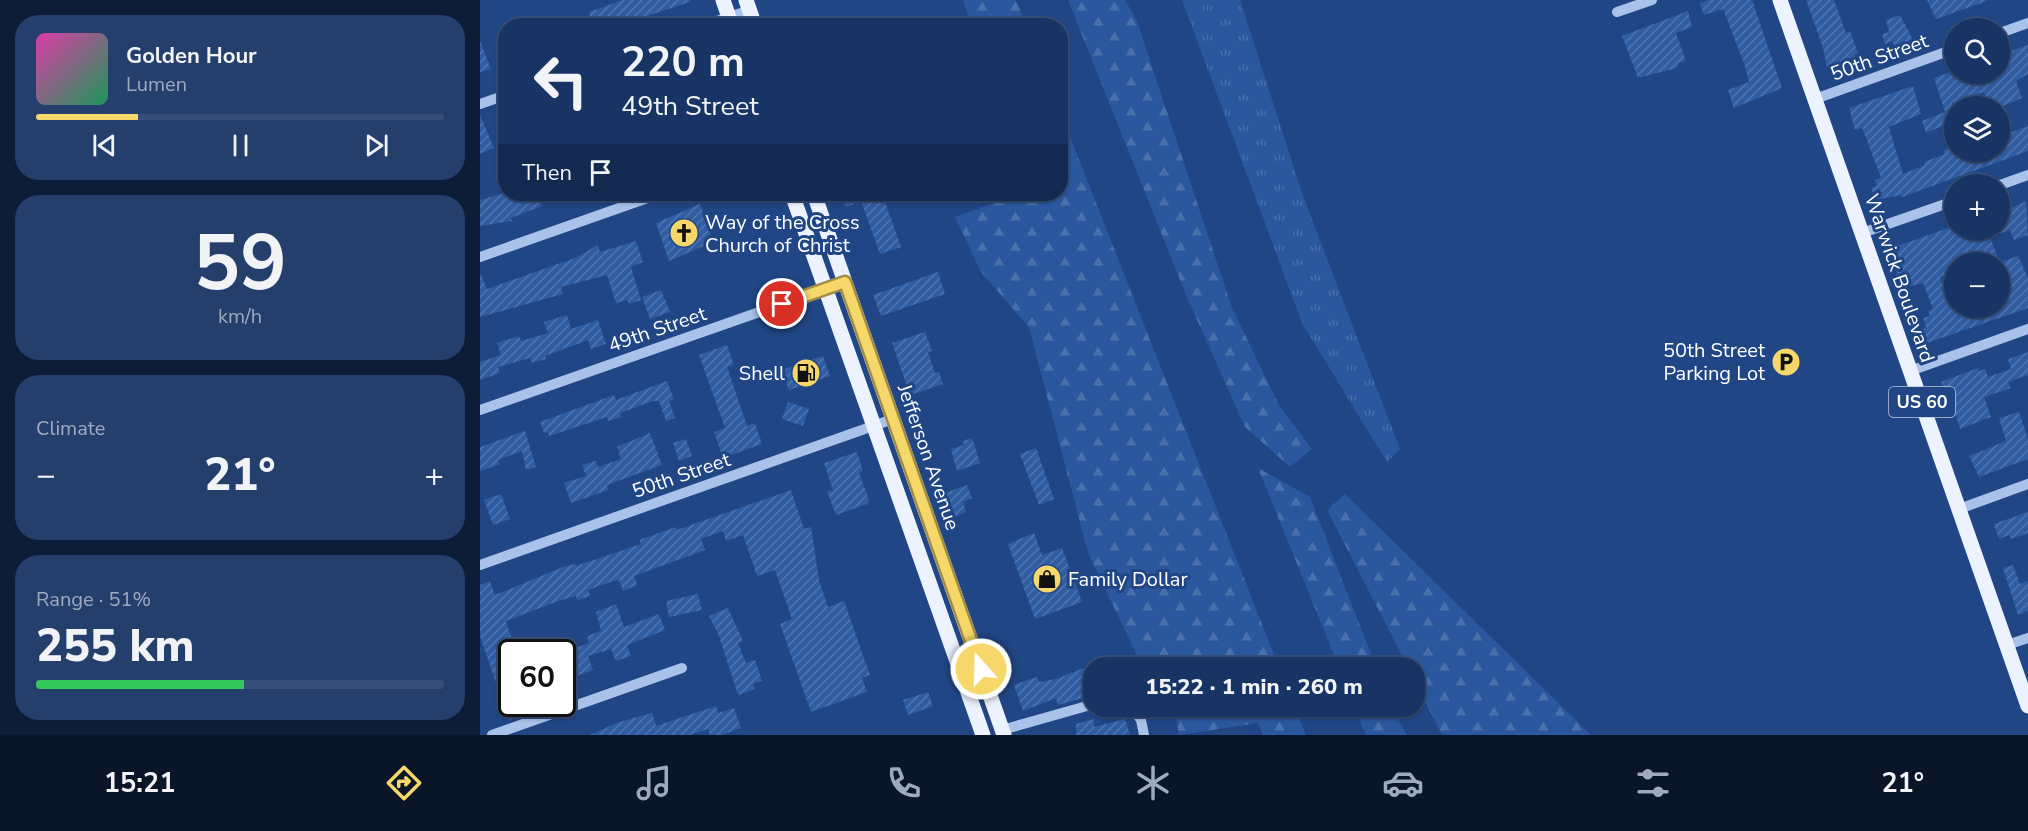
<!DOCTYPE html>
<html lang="en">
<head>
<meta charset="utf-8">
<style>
  :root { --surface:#183464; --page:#253f6d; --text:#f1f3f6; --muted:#9faabf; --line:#364f78; --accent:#f6d769 }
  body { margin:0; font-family:"Nunito Sans",sans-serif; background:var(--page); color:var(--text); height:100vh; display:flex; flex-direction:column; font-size:22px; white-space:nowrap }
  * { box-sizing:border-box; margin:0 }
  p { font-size:20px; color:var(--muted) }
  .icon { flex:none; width:33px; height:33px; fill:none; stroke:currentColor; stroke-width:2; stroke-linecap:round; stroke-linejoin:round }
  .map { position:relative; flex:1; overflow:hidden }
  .details { display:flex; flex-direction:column; gap:15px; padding:15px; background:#0d1d37; width:480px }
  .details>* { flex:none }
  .guide { position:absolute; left:18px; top:18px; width:570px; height:183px; border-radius:24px; box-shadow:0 2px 4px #0004,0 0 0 2px var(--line); background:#183464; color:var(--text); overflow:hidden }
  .tools { position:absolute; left:1464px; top:18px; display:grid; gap:12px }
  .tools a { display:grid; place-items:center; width:66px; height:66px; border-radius:50%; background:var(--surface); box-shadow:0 2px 4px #0004,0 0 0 2px var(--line); font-size:30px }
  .speed { position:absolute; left:18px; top:639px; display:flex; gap:12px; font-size:30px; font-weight:700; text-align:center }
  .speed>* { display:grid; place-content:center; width:78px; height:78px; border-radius:50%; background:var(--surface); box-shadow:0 2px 4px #0004,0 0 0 2px var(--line); line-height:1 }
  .speed .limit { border:3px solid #111; border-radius:9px; background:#fff; color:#111 }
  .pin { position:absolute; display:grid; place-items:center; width:51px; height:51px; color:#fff; margin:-26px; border:3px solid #fff; border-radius:50%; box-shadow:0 2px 6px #0007 }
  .me { position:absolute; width:66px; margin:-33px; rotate:340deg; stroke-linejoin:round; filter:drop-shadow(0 0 4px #0008) }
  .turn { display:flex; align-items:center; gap:21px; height:126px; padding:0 24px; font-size:27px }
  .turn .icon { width:78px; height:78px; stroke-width:2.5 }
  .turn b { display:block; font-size:42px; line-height:51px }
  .then { display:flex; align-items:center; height:57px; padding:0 24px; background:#0003; gap:12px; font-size:22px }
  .big { font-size:45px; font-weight:800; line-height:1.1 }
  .details .widget { flex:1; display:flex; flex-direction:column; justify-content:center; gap:9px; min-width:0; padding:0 21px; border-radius:24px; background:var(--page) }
  .details .dial { align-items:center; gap:0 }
  .dial b { font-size:78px; line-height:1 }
  .song { display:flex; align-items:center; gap:18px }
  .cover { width:72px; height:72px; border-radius:9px; background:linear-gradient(135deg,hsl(320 70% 55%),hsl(150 70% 35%)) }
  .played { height:6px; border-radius:3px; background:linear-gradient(90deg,var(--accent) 25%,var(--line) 25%) }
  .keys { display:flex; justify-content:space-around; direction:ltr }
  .heat { display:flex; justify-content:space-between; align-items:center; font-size:33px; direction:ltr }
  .charge { height:9px; border-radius:4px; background:linear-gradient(90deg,#34c759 51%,var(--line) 0) }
  .trip { position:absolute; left:603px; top:657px; width:342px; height:60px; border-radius:24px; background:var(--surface); box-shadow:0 2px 4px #0004,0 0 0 2px var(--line); font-weight:800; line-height:60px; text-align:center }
  .tab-bar { display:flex; height:96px; justify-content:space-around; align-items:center; background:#0a1528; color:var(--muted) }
  .tab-bar .icon { width:42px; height:42px }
  .tab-bar .on { color:var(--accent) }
  .tab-bar b { font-size:27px; color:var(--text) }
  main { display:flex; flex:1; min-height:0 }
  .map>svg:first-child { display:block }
  .grass { fill:url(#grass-tufts) }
  .forest { fill:url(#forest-firs) }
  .building { fill:url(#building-hatch) }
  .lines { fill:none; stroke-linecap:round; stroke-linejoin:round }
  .minor { stroke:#a9c2e9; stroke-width:10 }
  .major { stroke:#ecf2fe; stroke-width:15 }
  .route-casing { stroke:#a08c44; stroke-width:15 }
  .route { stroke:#f6d769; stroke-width:10 }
  .labels { text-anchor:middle; stroke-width:6; stroke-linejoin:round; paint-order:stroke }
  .shield { fill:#204685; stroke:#bcc8da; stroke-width:1.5 }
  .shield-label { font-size:18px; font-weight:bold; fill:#fff }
  .street-label { font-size:20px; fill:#fff; stroke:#204685 }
  .poi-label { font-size:20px; fill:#fff; stroke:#204685; text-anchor:start }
</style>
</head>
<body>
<main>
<section class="details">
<div class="widget">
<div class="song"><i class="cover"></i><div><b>Golden Hour</b><p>Lumen</p></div></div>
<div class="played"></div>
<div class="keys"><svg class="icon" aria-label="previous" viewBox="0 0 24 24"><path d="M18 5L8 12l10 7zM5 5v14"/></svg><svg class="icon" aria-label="pause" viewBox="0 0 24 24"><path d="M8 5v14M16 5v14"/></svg><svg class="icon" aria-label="next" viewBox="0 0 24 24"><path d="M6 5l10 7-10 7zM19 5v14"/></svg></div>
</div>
<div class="widget dial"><b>59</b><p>km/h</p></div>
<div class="widget"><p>Climate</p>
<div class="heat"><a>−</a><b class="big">21°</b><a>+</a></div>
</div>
<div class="widget"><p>Range · 51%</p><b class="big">255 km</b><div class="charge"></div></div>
</section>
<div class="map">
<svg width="1548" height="735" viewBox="0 0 1548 735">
  <defs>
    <pattern id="grass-tufts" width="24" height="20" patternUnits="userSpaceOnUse" patternTransform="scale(1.5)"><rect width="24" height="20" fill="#2a579d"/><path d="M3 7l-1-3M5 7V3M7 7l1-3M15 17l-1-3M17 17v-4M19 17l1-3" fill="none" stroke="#4a70ac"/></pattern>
    <pattern id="forest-firs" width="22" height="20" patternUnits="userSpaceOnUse" patternTransform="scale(1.5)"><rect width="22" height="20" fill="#2a579d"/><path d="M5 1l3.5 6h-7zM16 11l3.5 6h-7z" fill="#4a70ac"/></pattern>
    <pattern id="building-hatch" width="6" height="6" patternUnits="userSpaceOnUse" patternTransform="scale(1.5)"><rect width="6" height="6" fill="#305ca2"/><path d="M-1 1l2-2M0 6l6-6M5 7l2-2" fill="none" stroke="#4f74b0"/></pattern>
  </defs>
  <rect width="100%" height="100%" fill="#204685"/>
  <path class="grass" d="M 702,0 L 760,0 L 823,196 L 920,449 L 907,462 L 822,323 Z"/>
  <path class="forest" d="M 483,0 L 536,0 L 546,25 L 491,25 Z
    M 588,0 L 645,0 L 657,21 L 752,308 L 799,405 L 832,449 L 810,467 L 765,427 L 706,295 Z
    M 581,114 L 799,667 L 662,666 L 608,553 L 549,327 L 501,272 L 475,217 L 540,194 L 580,194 Z
    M 778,468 L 830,497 L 896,667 L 859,667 Z
    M 865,494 L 1111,735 L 962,735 L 935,681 L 934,668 L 928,667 L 847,510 Z
    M 694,707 L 814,707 L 826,735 L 783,735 L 778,723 L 699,735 Z
    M 874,707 L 911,707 L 927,735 L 886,735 Z"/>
  <path class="building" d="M 143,0 L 210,0 L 210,2 L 136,26 L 87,26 L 110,16 L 109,12 Z
    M 1228,0 L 1272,0 L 1302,88 L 1254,108 L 1248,90 L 1269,82 L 1265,66 L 1243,9 L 1224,15 L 1220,4 Z
    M 1326,0 L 1354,0 L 1366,33 L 1370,31 L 1378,53 L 1374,55 L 1376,59 L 1367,63 L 1368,67 L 1351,71 L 1349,66 L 1347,67 L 1343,48 Z
    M 1447,0 L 1506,0 L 1507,1 L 1456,19 Z
    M 1208,11 L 1212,27 L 1196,33 L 1206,61 L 1199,63 L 1197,68 L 1158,78 L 1142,36 Z
    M 1420,15 L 1433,40 L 1415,46 L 1412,41 L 1405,44 L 1402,34 L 1409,32 L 1406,20 Z
    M 0,41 L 11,69 L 0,72 Z
    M 1548,45 L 1548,74 L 1536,81 L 1542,98 L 1523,106 L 1532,132 L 1548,126 L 1548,151 L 1422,197 L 1421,195 L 1396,200 L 1391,188 L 1397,185 L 1395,180 L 1401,178 L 1383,130 L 1382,128 L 1375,130 L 1369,108 L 1433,86 L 1441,114 L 1409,127 L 1423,174 L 1445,165 L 1444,162 L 1465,154 L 1464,150 L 1474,146 L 1474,152 L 1520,152 L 1520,106 L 1509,106 L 1504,92 L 1472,103 L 1474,135 L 1469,123 L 1446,133 L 1442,121 L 1465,112 L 1454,78 L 1474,71 L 1474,76 L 1520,74 L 1520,55 Z
    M 0,115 L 14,148 L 0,154 Z
    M 21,194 L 84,194 L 84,195 L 61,203 L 62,206 L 31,218 L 32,221 L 0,226 L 0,200 Z
    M 361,194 L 402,194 L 421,247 L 400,254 L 381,201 L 366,207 Z
    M 1546,201 L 1548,235 L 1534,240 L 1530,230 L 1510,237 L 1517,256 L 1500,262 L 1474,262 L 1474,272 L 1460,277 L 1470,305 L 1474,303 L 1474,308 L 1520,308 L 1520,293 L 1524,291 L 1522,286 L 1527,284 L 1520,262 L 1538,256 L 1548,278 L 1548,308 L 1447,343 L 1443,329 L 1446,328 L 1443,318 L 1450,316 L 1448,311 L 1453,309 L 1443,283 L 1422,288 L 1409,249 L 1474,226 L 1474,230 L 1520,230 L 1520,213 Z
    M 220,204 L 233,242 L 189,261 L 176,223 Z
    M 156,241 L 163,262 L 151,267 L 161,300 L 149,304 L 147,300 L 136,303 L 127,275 L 81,287 L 83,294 L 0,317 L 0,273 L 7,289 L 95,258 L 118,245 L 120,252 Z
    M 458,272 L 465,294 L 401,316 L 393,295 Z
    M 181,290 L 190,312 L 170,319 L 162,297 Z
    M 87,315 L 91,329 L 118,320 L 126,344 L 111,349 L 108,340 L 65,356 L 66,359 L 52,363 L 50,358 L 18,367 L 20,373 L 0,380 L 0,362 L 21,355 L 17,343 L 39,336 L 41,341 L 68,333 L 64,322 Z
    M 445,332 L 452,351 L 448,352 L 455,373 L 459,372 L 463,384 L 430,395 L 412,343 Z
    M 247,345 L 254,365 L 247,367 L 267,426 L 275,423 L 282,444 L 243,458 L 234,432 L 245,428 L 219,355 Z
    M 1548,352 L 1548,375 L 1528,382 L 1531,388 L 1504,397 L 1511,417 L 1480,429 L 1472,404 L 1469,405 L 1461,382 L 1498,368 L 1499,371 L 1505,369 L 1508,377 L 1531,369 L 1528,359 Z
    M 343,356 L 350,376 L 309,390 L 302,370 Z
    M 187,381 L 194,399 L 189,401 L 195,418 L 186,421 L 179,401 L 173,401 L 140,413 L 141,417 L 128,421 L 127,417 L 69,436 L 68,432 L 64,433 L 60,422 L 134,395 L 136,400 Z
    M 308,402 L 329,409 L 323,426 L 302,419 Z
    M 1539,412 L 1548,439 L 1548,459 L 1499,477 L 1489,456 L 1526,441 L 1519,418 Z
    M 45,431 L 56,467 L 46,470 L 42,451 L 18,460 L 20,464 L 0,471 L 0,447 Z
    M 170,433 L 182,465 L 127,485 L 128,490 L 91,503 L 84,483 L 106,476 L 102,465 L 116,461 L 118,467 L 141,459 L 137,447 Z
    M 492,438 L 500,463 L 477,471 L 471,449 L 484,445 L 483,441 Z
    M 206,439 L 212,456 L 199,461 L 193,443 Z
    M 556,448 L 574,499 L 559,505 L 540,454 Z
    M 377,452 L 383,471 L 379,473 L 389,500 L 387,504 L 356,515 L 347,491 L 353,490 L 344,463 Z
    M 487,485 L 492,498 L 483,502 L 486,512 L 474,517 L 465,493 Z
    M 311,490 L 324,529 L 331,527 L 339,580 L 348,607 L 364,601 L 390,675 L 382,678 L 387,692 L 331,712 L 300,624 L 312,619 L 295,570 L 277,576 L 263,535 L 246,541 L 243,531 L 221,539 L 225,550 L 154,576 L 157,585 L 143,591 L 139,580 L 133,581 L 108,590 L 110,596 L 97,600 L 96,596 L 78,601 L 26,621 L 36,652 L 32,652 L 32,720 L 29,721 L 0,636 L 0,585 L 10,581 L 15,595 L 83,567 L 95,564 L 96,566 L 161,544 L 159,540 L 196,527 L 197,530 Z
    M 21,494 L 30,519 L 13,525 L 4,500 Z
    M 1548,512 L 1548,533 L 1531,539 L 1529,535 L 1519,539 L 1514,524 Z
    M 554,533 L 562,555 L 582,548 L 602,602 L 555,619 L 528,544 Z
    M 1533,565 L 1540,584 L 1548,581 L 1548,611 L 1538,615 L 1523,568 Z
    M 218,594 L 222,610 L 189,617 L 186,601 Z
    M 136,604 L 144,627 L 179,614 L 185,630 L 147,645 L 151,656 L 136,661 L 131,649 L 108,656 L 113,670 L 82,681 L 82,660 L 86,659 L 84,652 L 109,643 L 107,636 L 121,631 L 116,612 Z
    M 248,608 L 263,641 L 258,643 L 266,663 L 275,660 L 282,681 L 273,684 L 275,689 L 258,695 L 239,636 L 229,616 Z
    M 614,664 L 614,695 L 578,705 L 576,698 L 543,711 L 534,685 L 557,677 L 559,682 L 576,679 Z
    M 448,692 L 453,706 L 428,715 L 423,700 Z
    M 236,706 L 238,713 L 254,708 L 261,728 L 242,735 L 230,735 L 228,729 L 210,735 L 110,735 L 139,722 L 172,713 L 176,726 Z
    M 614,719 L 614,727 L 645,719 L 650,735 L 596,735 L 596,724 Z"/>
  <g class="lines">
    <path class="minor" d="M 1137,12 L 1172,0
      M 222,26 L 270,10
      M 1520,33 L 1548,23
      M 1335,99 L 1474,49
      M 0,104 L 26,95
      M 1520,185 L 1548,175
      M 1382,233 L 1474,201
      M 0,257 L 179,194
      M 1430,371 L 1548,329
      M 0,410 L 365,282
      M 1479,509 L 1548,484
      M 0,565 L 413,419
      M 1527,645 L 1548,638
      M 651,706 L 661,720 L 664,735
      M 522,730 L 614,704
      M 12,735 L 202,668"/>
    <path class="major" d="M 243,0 L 252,26
      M 266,0 L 275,26
      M 1300,0 L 1548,706
      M 312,194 L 503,735
      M 334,194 L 524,735"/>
  </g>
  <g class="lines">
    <g class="route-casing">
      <path id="route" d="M 302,304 L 365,282 L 501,669"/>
    </g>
    <use href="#route" class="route"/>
  </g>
  <defs>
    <g id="church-disc" transform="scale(1.5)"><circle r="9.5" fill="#f6d769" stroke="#204685"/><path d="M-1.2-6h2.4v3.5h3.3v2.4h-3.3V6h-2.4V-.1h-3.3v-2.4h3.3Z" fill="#111"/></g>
    <g id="parking-disc" transform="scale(1.5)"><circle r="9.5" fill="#f6d769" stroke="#204685"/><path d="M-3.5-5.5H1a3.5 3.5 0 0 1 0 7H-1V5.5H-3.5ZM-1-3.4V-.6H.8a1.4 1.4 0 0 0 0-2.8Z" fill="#111"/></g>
    <g id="fuel-disc" transform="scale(1.5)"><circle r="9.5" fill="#f6d769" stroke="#204685"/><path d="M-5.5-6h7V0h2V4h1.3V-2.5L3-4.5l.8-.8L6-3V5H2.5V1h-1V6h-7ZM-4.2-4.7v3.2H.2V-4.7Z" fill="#111"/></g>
    <g id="shop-disc" transform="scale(1.5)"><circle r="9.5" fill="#f6d769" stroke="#204685"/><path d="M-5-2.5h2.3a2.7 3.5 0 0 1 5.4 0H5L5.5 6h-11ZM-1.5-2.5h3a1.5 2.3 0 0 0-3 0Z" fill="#111"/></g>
  </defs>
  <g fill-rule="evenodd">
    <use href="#church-disc" x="204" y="233"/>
    <use href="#parking-disc" x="1306" y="362"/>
    <use href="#fuel-disc" x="326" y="373"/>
    <use href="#shop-disc" x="567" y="579"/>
  </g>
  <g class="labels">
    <rect class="shield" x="1409" y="387" width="66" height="30" rx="4.5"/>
    <g class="shield-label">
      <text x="1442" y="408">US 60</text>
    </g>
    <g class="street-label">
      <text transform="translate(1399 57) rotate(-20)" y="7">50th Street</text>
      <text transform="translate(1420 278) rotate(71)" y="7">Warwick Boulevard</text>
      <text transform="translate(177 329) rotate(-19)" y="7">49th Street</text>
      <text transform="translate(449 457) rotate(71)" y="7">Jefferson Avenue</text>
      <text transform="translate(201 475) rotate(-19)" y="7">50th Street</text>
    </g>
    <g class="poi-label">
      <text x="225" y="229">Way of the Cross<tspan x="225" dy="23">Church of Christ</tspan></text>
      <text x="1285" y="357" text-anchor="end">50th Street<tspan x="1285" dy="23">Parking Lot</tspan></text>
      <text x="305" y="380" text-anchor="end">Shell</text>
      <text x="588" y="586">Family Dollar</text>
    </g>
  </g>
</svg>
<div class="tools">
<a><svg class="icon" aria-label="search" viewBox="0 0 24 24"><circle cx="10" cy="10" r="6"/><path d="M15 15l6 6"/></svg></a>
<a><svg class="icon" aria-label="layers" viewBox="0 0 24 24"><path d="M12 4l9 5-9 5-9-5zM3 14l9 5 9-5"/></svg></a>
<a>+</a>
<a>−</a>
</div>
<div class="speed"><div class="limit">60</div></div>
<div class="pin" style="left:302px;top:304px;background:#d93025"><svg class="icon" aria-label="arrive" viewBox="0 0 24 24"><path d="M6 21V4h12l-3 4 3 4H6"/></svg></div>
<svg class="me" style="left:501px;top:669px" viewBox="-20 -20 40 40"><circle r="17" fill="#f6d769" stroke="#fff" stroke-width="3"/><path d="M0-11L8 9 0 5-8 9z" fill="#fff"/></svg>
<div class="trip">15:22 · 1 min · 260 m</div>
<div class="guide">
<div class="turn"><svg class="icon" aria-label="left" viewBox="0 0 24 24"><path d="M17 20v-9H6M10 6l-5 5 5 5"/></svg><div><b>220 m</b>49th Street</div></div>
<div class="then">Then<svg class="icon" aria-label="arrive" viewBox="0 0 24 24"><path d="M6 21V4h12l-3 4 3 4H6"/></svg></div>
</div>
</div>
</main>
<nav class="tab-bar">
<b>15:21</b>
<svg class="icon on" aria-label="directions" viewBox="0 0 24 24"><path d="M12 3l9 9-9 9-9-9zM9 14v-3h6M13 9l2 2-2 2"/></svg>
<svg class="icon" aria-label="music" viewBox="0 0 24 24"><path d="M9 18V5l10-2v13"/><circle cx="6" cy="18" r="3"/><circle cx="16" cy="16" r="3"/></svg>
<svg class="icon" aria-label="phone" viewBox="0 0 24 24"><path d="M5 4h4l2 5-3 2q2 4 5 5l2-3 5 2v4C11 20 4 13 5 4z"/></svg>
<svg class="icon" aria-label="climate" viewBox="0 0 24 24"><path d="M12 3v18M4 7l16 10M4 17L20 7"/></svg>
<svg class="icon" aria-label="car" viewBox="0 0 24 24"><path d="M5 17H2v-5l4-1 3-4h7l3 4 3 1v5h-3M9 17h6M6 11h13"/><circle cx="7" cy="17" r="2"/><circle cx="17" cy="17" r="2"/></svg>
<svg class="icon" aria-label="filters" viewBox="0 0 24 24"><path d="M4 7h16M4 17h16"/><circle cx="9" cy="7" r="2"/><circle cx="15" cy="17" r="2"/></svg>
<b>21°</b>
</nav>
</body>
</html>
